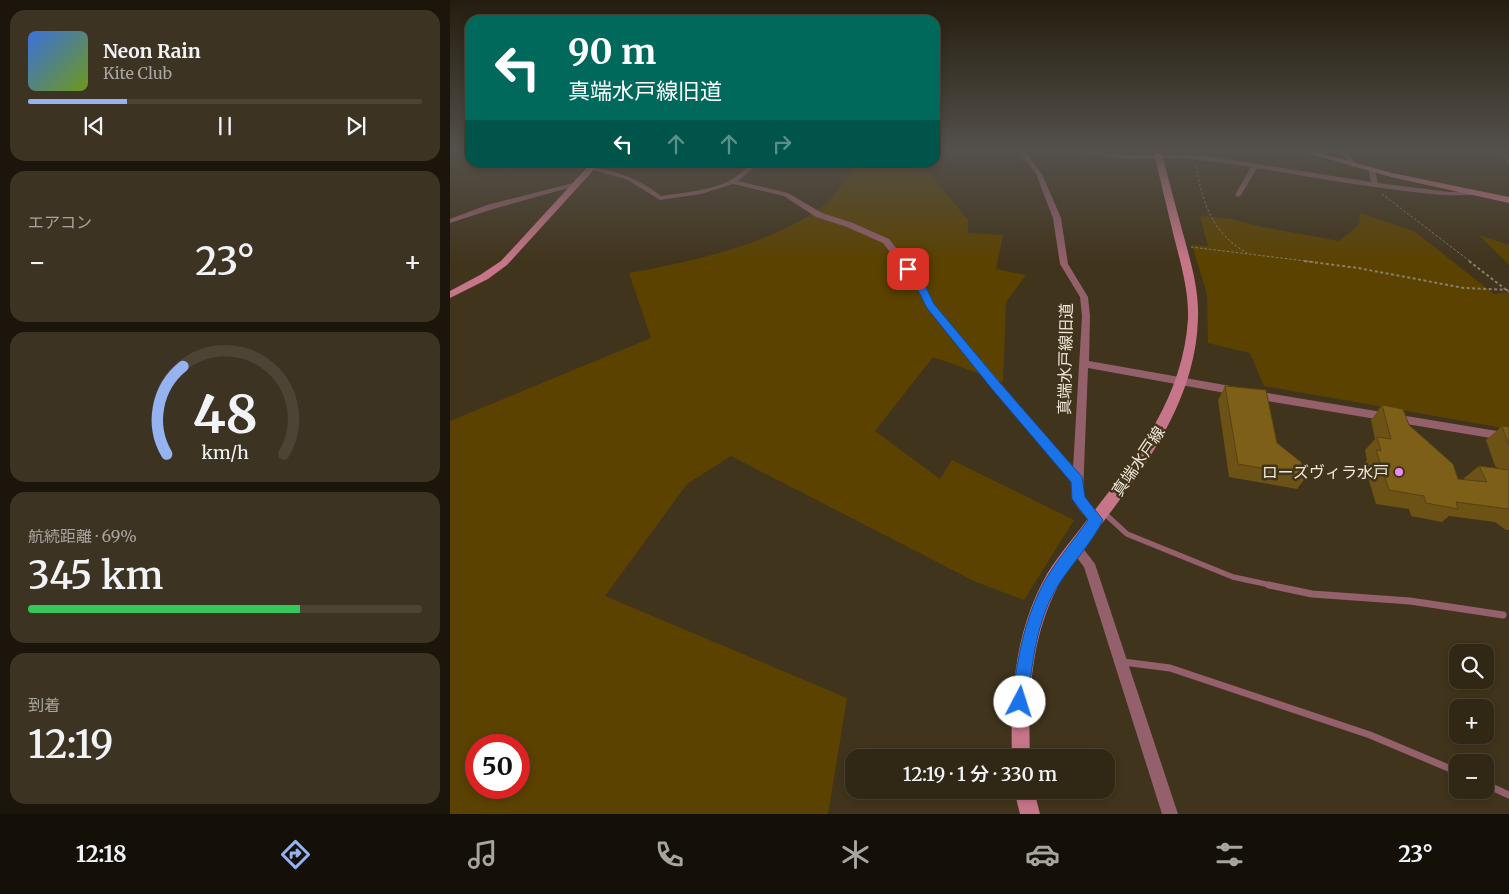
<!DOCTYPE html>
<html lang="ja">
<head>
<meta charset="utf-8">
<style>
  :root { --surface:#312715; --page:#3d3322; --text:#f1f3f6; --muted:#a8a5a0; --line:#4c4434; --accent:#95b2f1 }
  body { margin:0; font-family:Merriweather,"Noto Sans JP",serif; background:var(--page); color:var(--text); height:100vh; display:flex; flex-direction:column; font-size:19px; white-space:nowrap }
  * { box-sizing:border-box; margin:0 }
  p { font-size:16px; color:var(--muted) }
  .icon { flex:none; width:28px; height:28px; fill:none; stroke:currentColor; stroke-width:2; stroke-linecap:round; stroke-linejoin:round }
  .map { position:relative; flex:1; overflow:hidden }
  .sheet { display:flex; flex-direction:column; gap:10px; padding:10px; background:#1b150c; width:450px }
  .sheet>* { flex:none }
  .guide { position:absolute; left:15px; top:15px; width:475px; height:152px; border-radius:15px; box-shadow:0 2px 8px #0003,0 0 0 1px var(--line); background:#00695c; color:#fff; overflow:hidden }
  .tools { position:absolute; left:999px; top:644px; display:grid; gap:10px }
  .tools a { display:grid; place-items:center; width:45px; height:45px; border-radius:10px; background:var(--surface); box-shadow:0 2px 8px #0003,0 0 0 1px var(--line); font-size:25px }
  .speed { position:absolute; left:15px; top:734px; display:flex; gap:10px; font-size:25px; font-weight:700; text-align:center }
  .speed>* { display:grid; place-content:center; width:65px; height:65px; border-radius:50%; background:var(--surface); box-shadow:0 2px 8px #0003,0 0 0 1px var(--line); line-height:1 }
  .speed .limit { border:8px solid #d22; background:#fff; color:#111 }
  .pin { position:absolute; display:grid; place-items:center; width:42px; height:42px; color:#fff; margin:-21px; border-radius:10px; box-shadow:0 2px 8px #0006 }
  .me { position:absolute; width:55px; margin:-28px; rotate:5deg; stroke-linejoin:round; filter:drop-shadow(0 0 4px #0008) }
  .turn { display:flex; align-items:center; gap:18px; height:105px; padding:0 20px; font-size:22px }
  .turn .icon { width:65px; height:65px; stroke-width:2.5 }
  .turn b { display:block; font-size:35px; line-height:42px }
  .lanes { display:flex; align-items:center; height:48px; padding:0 20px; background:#0003; justify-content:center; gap:25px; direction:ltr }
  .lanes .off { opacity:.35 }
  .big { font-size:38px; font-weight:600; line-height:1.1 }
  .sheet .tile { flex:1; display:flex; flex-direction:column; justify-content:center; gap:8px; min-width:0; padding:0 18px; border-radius:15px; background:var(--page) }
  .sheet .dial { align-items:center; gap:0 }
  .dial svg { height:130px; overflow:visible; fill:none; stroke:var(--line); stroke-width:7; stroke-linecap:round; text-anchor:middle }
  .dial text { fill:var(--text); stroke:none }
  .song { display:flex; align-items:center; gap:15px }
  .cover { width:60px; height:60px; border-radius:8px; background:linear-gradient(135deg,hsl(220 70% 55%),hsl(80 70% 35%)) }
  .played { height:5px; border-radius:2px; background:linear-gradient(90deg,var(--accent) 25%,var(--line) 25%) }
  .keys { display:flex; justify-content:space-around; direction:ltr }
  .heat { display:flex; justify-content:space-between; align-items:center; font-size:28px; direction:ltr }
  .charge { height:8px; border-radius:4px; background:linear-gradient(90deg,#34c759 69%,var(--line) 0) }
  .trip { position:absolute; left:395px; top:749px; width:270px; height:50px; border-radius:15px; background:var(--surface); box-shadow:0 2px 8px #0003,0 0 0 1px var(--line); font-weight:600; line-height:50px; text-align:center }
  .dock { display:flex; height:80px; justify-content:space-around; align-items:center; background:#141008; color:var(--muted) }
  .dock .icon { width:35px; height:35px }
  .dock .current { color:var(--accent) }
  .dock b { font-size:22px; color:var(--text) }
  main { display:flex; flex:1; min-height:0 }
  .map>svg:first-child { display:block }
  .green { fill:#5b4200; fill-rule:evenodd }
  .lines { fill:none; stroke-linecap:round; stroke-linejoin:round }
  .path-far1 { stroke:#897e6a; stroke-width:1; stroke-dasharray:2.5 2; stroke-linecap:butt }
  .path { stroke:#897e6a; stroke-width:2; stroke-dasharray:3 2.5; stroke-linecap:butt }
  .lane-far2 { stroke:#94606c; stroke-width:4 }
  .lane-far1 { stroke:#94606c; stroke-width:5.5 }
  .lane { stroke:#94606c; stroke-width:7 }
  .street { fill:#94606c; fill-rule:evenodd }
  .secondary { fill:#c77689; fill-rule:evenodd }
  .wall { fill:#6c5215 }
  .shaded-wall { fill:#584211 }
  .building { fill:#7d5f18; stroke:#584211 }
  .route { fill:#1a73e8; stroke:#114b97 }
  .poi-dot { fill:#ef8bf6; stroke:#41341c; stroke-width:2 }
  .labels { text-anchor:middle; stroke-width:5; stroke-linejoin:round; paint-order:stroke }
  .street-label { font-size:16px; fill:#f0e8da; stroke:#41341c }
  .poi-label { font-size:16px; fill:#f0e8da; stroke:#41341c; text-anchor:end }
</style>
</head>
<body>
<main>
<section class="sheet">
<div class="tile">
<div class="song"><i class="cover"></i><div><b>Neon Rain</b><p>Kite Club</p></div></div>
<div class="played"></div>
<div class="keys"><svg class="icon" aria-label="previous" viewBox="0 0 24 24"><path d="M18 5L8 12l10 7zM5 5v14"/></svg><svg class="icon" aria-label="pause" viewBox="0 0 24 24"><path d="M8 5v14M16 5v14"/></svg><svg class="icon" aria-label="next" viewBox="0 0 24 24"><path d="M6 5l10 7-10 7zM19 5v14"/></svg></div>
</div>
<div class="tile"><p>エアコン</p>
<div class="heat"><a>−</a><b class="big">23°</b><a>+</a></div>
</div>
<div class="tile dial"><svg viewBox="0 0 100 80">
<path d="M14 69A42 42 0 1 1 86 69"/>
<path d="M14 69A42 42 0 0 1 24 15" stroke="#95b2f1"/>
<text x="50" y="56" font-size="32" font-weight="700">48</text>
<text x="50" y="72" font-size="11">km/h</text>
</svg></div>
<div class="tile"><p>航続距離 · 69%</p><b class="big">345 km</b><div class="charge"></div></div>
<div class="tile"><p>到着</p><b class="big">12:19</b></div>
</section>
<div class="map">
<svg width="1059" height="814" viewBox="0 0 1059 814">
  <rect width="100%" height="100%" fill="#41341c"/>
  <path class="green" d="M 398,163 L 474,163 L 479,173 L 518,220 L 518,233 L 553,235 L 546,269 L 576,275 L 556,302 L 553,382 L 483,357 L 425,431 L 490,479 L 502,460 L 624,520 L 574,600 L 526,582 L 281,456 L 237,484 L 155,596 L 397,698 L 378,814 L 0,814 L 0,421 L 201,338 L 179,273 C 241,262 321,244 372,207 C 384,198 394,180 404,169 ZM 26,745 L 69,745 L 69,788 L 26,788 Z
    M 910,213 L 964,231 L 1044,294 L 1059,292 L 1059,429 L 814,386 L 800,353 L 758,343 L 757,294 L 742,245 L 758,246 L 750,216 L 782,219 L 812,227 L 889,241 L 909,225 Z
    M 1029,235 L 1059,245 L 1059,265 Z"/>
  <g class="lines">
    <path class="path-far1" d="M 746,166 C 753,204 762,233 797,253
      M 932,194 L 1021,262
      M 741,247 L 864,262"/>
    <path class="path" d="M 854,261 L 908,268 L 1014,288 L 1059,290
      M 1019,261 L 1059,292"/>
    <path class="lane-far2" d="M 1052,149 L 1059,162"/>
    <path class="lane-far1" d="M 653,512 L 677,534 L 783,577 L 825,586"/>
    <path class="lane" d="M 819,585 L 862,594 L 960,601 L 1053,615
      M 673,662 L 720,668 L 920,735 L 1008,772
      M 1035,784 L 1059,795"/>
    <path class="street" d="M 567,149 L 573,149 L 592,174 L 611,218 L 618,264 L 638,297 L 640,316 L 639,361 L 786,387 L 791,391 L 786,395 L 638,368 L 633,494 L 633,497 L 652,520 L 650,524 L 646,525 L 642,524 C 628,508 621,504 622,482 L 477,308 L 465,284 L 433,243 L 397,227 L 366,217 L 334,196 L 283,184 L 251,194 L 210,200 L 176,179 L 138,169 L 141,167 C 168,171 189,179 211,196 C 232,193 263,190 281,180 C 292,174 298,162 311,162 L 288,181 L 338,193 L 372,213 L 403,223 L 439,239 L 472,281 L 484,305 L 623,468 L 632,316 L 630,297 L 610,264 L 603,218 L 586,174 Z
      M 612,149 C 633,149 653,153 674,155 C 702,157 729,154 757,156 L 921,182 L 919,171 L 922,169 L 925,171 L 928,183 L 999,192 L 1023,191 L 1026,193 C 1009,204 838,173 807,168 L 791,195 L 788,197 L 785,195 L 801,167 L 735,158 L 676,159 L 615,151 Z
      M 889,149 L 895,149 L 907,166 L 906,167 L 902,167 Z
      M 994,149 L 1001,149 L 1002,150 L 999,152 Z
      M 127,182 L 129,183 L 129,185 L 43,209 L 0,223 L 0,219 L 37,205 Z
      M 805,391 L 1059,433 L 1059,441 L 805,399 L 800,395 Z
      M 625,541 L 629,543 L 645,564 L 728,814 L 712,814 L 634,567 L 619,547 L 621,543 Z"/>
    <path class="secondary" d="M 703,149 L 711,149 C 718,178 726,208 734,237 C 741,263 749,290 748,318 C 746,399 697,465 650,526 C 635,546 618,565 607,588 C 580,641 578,699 580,758 L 562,758 C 560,694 565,630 597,574 C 610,553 626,535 640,516 C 687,457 733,397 738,319 C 739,292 731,264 724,237 C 717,208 710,179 703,149 Z
      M 843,149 L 856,149 L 942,173 L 1059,197 L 1059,203 L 941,177 Z
      M 142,162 L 151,162 L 57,265 L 38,279 L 0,298 L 0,291 L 30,275 L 51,261 Z
      M 564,790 L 584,790 L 590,814 L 570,814 Z"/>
  </g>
  <path class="wall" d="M 729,149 L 746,149 L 744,153 L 731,153 Z
    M 257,162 L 279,162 L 274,167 L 258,164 Z
    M 775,386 L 857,476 L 847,489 L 779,477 L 768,400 Z
    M 932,405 L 959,425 L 1008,479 L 1013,479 L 1029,466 L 1048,468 L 1045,466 L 1036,440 L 1052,426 L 1059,427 L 1059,530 L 1056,530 L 1045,522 L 999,516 L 992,522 L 961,516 L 959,509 L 926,504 L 914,464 L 917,460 L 915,450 L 925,439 L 921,420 Z"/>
  <path class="shaded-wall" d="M 272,162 L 279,162 L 274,167 Z"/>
  <path class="building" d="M 775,386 L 816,390 L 827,443 L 851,462 L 857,476 L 788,464 Z
    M 932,405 L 953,409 L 959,425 L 1003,464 L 1008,479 L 1037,482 L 1029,466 L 1059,470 L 1059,509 L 1006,502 L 1008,509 L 976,503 L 974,496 L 939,490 L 926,450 L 931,451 L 927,437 L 941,439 Z
    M 1052,426 L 1059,427 L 1059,445 Z"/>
  <linearGradient id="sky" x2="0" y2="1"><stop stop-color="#241d0f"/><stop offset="0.57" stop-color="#54504b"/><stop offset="1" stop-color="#54504b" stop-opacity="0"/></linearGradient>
  <rect width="1059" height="263" fill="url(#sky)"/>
  <path class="route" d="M 458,266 L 461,267 L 473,281 L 484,304 L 550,383 L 632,477 L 635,497 L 653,520 C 642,543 623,562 609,584 C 587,618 582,662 578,702 L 576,708 L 570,710 L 564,708 L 562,702 C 567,658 575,615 597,577 C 609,557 625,539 638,520 L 622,499 L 621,482 L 542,389 L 477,308 L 465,284 L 454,269 Z"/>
  <circle class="poi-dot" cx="949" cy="472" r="5"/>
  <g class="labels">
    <g class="street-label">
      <text transform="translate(615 359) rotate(-89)" y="6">真端水戸線旧道</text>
      <text transform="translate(688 461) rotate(-56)" y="6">真端水戸線</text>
    </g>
    <g class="poi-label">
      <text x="939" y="478">ローズヴィラ水戸</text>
    </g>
  </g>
</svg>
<div class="tools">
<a><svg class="icon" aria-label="search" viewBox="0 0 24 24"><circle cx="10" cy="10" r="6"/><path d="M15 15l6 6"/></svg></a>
<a>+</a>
<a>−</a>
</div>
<div class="speed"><div class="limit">50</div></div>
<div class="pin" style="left:458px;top:269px;background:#d93025"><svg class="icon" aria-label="arrive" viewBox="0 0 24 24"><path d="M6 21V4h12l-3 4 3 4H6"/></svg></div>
<svg class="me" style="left:570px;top:702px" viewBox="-20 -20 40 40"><circle r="19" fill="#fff"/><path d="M0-13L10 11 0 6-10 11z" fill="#1a73e8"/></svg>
<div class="trip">12:19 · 1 分 · 330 m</div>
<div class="guide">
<div class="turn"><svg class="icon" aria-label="left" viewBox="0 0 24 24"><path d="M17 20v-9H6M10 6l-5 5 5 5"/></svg><div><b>90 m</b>真端水戸線旧道</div></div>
<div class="lanes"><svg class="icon" aria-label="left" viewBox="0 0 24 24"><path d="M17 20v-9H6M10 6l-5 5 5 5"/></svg><svg class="icon off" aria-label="ahead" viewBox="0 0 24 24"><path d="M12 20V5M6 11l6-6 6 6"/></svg><svg class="icon off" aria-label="ahead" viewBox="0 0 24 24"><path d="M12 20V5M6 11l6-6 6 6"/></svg><svg class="icon off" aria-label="right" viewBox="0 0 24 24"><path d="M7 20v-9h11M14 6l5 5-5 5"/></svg></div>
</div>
</div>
</main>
<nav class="dock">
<b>12:18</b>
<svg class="icon current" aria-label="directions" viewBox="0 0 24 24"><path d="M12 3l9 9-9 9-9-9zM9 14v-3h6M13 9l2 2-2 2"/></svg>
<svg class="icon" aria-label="music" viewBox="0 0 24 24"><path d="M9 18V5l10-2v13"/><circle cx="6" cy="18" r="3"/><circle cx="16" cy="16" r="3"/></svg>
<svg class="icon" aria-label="phone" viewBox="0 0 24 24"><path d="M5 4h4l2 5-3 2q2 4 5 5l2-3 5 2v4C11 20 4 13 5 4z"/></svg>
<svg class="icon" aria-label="climate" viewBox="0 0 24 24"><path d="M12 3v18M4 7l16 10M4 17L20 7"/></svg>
<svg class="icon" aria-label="car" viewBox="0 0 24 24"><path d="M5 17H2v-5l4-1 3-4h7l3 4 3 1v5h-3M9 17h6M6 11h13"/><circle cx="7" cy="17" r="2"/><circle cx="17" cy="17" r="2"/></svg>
<svg class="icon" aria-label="filters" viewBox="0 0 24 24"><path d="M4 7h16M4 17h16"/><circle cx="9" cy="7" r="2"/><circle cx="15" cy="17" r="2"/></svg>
<b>23°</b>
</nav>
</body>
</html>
